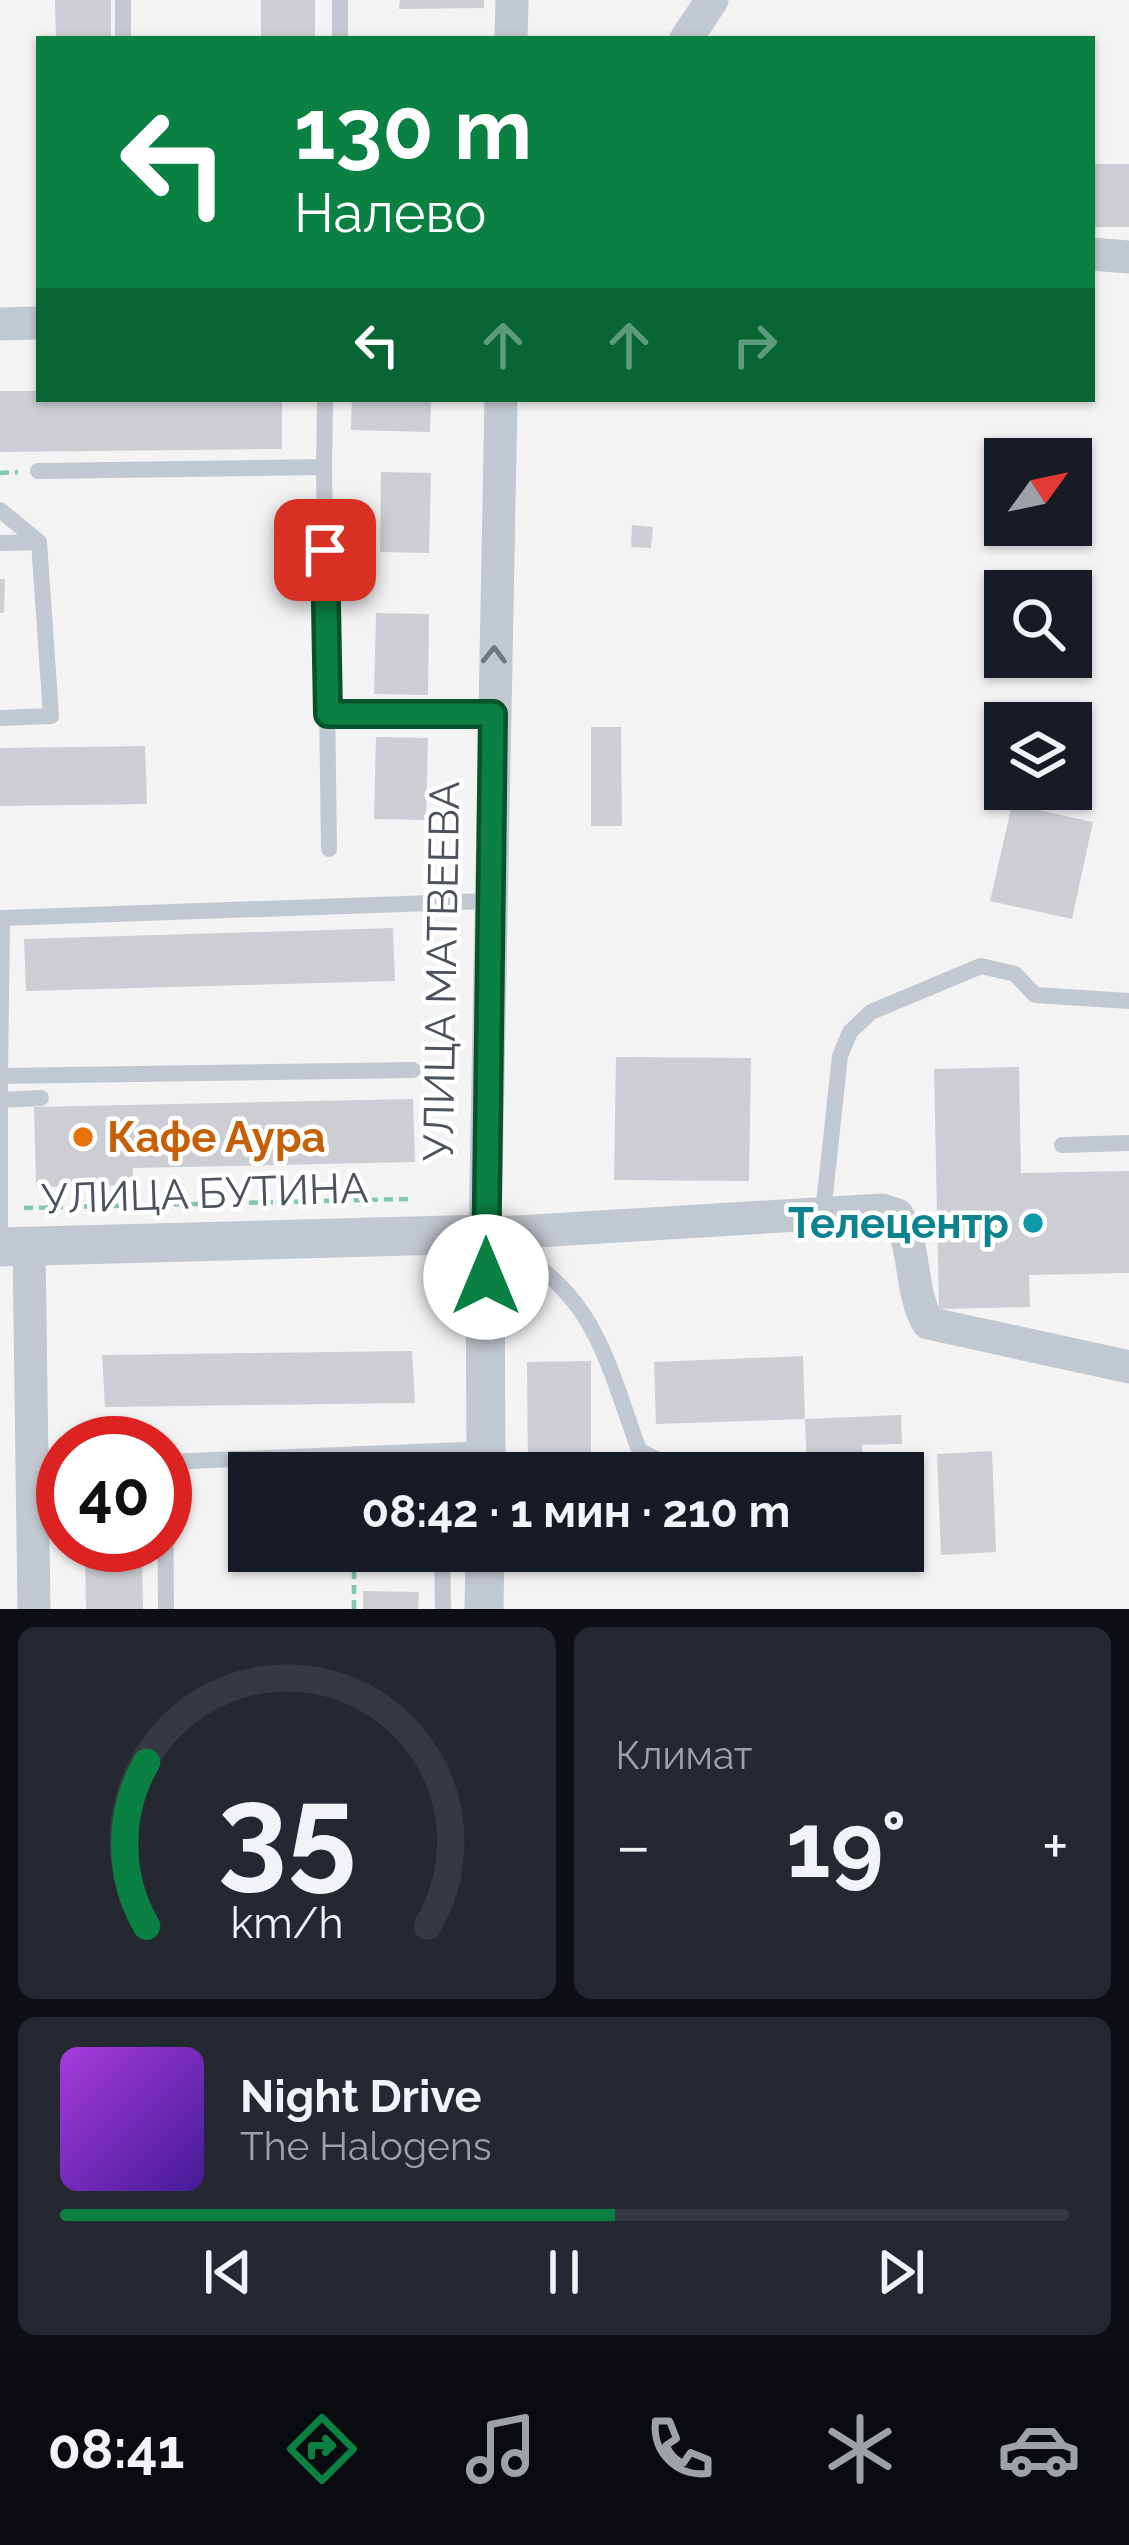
<!DOCTYPE html>
<html lang="ru">
<head>
<meta charset="utf-8">
<style>
  :root { --surface:#171b24; --page:#242831; --text:#f1f3f6; --muted:#9ea1a6; --line:#363941; --accent:#0b8043 }
  body { margin:0; font-family:Raleway,sans-serif; background:var(--page); color:var(--text); height:100vh; display:flex; flex-direction:column; font-size:45px; white-space:nowrap }
  * { box-sizing:border-box; margin:0 }
  p { font-size:39px; color:var(--muted) }
  .icon { flex:none; width:66px; height:66px; fill:none; stroke:currentColor; stroke-width:2; stroke-linecap:round; stroke-linejoin:round }
  .map { position:relative; height:1609px; overflow:hidden }
  .side { display:flex; flex-direction:column; gap:18px; padding:18px; background:#0d0f14; flex:1 }
  .side>* { flex:none }
  .guide { position:absolute; left:36px; top:36px; width:1059px; height:366px; border-radius:0px; box-shadow:0 3px 9px #0004; background:#0b8043; color:#fff; overflow:hidden }
  .needle { width:78px; rotate:57deg }
  .buttons { position:absolute; left:984px; top:438px; display:grid; gap:24px }
  .buttons a { display:grid; place-items:center; width:108px; height:108px; border-radius:0px; background:var(--surface); box-shadow:0 3px 9px #0004; font-size:60px }
  .speed { position:absolute; left:36px; top:1416px; display:flex; gap:24px; font-size:60px; font-weight:700; text-align:center }
  .speed>* { display:grid; place-content:center; width:156px; height:156px; border-radius:50%; background:var(--surface); box-shadow:0 3px 9px #0004; line-height:1 }
  .speed .limit { border:18px solid #d22; background:#fff; color:#111 }
  .pin { position:absolute; display:grid; place-items:center; width:102px; height:102px; color:#fff; margin:-51px; border-radius:24px; box-shadow:0 6px 18px #0006 }
  .me { position:absolute; width:132px; margin:-66px; rotate:0deg; stroke-linejoin:round; filter:drop-shadow(0 0 9px #0008) }
  .turn { display:flex; align-items:center; gap:42px; height:252px; padding:0 60px; font-size:54px }
  .turn .icon { width:156px; height:156px; stroke-width:2.5 }
  .turn b { display:block; font-size:84px; line-height:102px }
  .lanes { display:flex; align-items:center; height:114px; padding:0 60px; background:#0003; justify-content:center; gap:60px; direction:ltr }
  .lanes .off { opacity:.35 }
  .big { font-size:90px; font-weight:700; line-height:1.1 }
  .side .widget { flex:1; display:flex; flex-direction:column; justify-content:center; gap:18px; min-width:0; padding:0 42px; border-radius:18px; background:var(--page) }
  .side .dial { align-items:center; gap:0 }
  .dial svg { height:312px; overflow:visible; fill:none; stroke:var(--line); stroke-width:7; stroke-linecap:round; text-anchor:middle }
  .dial text { fill:var(--text); stroke:none }
  .song { display:flex; align-items:center; gap:36px }
  .cover { width:144px; height:144px; border-radius:18px; background:linear-gradient(135deg,hsl(280 70% 55%),hsl(260 70% 35%)) }
  .played { height:12px; border-radius:6px; background:linear-gradient(90deg,var(--accent) 55%,var(--line) 55%) }
  .keys { display:flex; justify-content:space-around; direction:ltr }
  .heat { display:flex; justify-content:space-between; align-items:center; font-size:66px; direction:ltr }
  .side .tiles { flex:1; display:grid; gap:18px; grid-template-columns:1fr 1fr }
  .widget:last-child { grid-column:span 2 }
  .trip { position:absolute; left:228px; top:1452px; width:696px; height:120px; border-radius:0px; background:var(--surface); box-shadow:0 3px 9px #0004; font-weight:700; line-height:120px; text-align:center }
  .dock { display:flex; height:192px; justify-content:space-around; align-items:center; background:#090b0e; color:var(--muted) }
  .dock .icon { width:84px; height:84px }
  .dock .active { color:var(--accent) }
  .dock b { font-size:54px; color:var(--text) }
  .map>svg:first-child { display:block }
  .building { fill:#cdced4 }
  .lines { fill:none; stroke-linecap:round; stroke-linejoin:round }
  .path { stroke:#82c7b0; stroke-width:4.5; stroke-dasharray:9 6; stroke-linecap:butt }
  .service { stroke:#c2c8cf; stroke-width:16 }
  .minor { stroke:#c2c8cf; stroke-width:33 }
  .tertiary { stroke:#c2c8cf; stroke-width:39 }
  .oneway { stroke:#6f7680 }
  .route-casing { stroke:#07532c; stroke-width:30 }
  .route { stroke:#0b8043; stroke-width:21 }
  .food-dot { fill:#e8710a; stroke:#fff; stroke-width:4.5 }
  .culture-dot { fill:#0f9aa8; stroke:#fff; stroke-width:4.5 }
  .labels { text-anchor:middle; stroke-width:9; stroke-linejoin:round; paint-order:stroke }
  .street-label { font-size:42px; fill:#4c535e; stroke:#fff }
  .food-label { font-size:42px; font-weight:bold; fill:#c56008; stroke:#fff; text-anchor:start }
  .culture-label { font-size:42px; font-weight:bold; fill:#0d838f; stroke:#fff; text-anchor:end }
</style>
</head>
<body>
<div class="map">
<svg width="1129" height="1609" viewBox="0 0 1129 1609">
  <rect width="100%" height="100%" fill="#f4f3f3"/>
  <path class="building" d="M 55,0 L 111,0 L 111,39 L 56,39 Z
    M 261,0 L 315,0 L 315,39 L 261,39 Z
    M 400,0 L 484,0 L 484,8 L 399,9 Z
    M 1092,164 L 1129,164 L 1129,227 L 1092,227 Z
    M 0,391 L 39,391 L 39,399 L 282,399 L 282,449 L 0,452 Z
    M 352,399 L 431,399 L 430,432 L 351,430 Z
    M 381,472 L 431,473 L 429,553 L 380,552 Z
    M 632,525 L 653,527 L 651,548 L 631,547 Z
    M 0,579 L 5,579 L 4,613 L 0,613 Z
    M 376,613 L 429,614 L 428,695 L 374,694 Z
    M 591,727 L 621,727 L 622,826 L 591,826 Z
    M 376,737 L 428,738 L 426,820 L 374,819 Z
    M 145,746 L 147,804 L 0,806 L 0,748 Z
    M 1012,804 L 1093,822 L 1072,919 L 990,901 Z
    M 393,928 L 395,981 L 26,991 L 24,939 Z
    M 616,1057 L 751,1058 L 749,1181 L 614,1180 Z
    M 1019,1067 L 1021,1173 L 1129,1171 L 1129,1273 L 1029,1275 L 1030,1307 L 939,1309 L 934,1069 Z
    M 413,1099 L 415,1162 L 133,1168 L 133,1185 L 36,1187 L 34,1107 Z
    M 412,1351 L 415,1403 L 105,1407 L 102,1355 Z
    M 803,1356 L 805,1419 L 901,1415 L 902,1444 L 862,1445 L 863,1473 L 807,1473 L 805,1419 L 656,1424 L 654,1362 Z
    M 591,1361 L 591,1473 L 528,1473 L 527,1362 Z
    M 992,1451 L 996,1552 L 941,1555 L 937,1454 Z
    M 85,1545 L 142,1545 L 143,1609 L 86,1609 Z
    M 363,1591 L 419,1592 L 418,1609 L 363,1609 Z"/>
  <g class="lines">
    <path class="path" d="M 0,473 L 18,472
      M 24,1208 L 408,1199
      M 354,1609 L 354,1551"/>
    <path class="service" d="M 123,0 L 123,39
      M 340,39 L 340,0
      M 324,467 L 329,849
      M 38,471 L 324,467 L 325,399
      M 0,510 L 39,542
      M 0,543 L 39,542 L 51,716 L 0,718
      M 328,714 L 493,714
      M 413,1070 L 0,1076 L 2,918 L 488,901
      M 0,1076 L 0,1246
      M 0,1100 L 41,1098
      M 1062,1145 L 1129,1143
      M 823,1213 L 840,1056 L 850,1032 L 871,1012 L 981,966 L 1015,974 L 1035,995 L 1129,1001
      M 495,1239 C 594,1290 604,1353 639,1450 L 673,1468 L 751,1464
      M 354,1454 L 354,1473
      M 165,1462 L 487,1449
      M 165,1462 L 166,1609
      M 32,1464 L 63,1463
      M 442,1551 L 443,1609"/>
    <path class="minor" d="M 511,39 L 512,0
      M 686,39 L 712,0
      M 1092,254 L 1129,257
      M 0,324 L 39,323
      M 501,399 L 485,1234 L 882,1210 L 897,1215 C 917,1247 909,1290 928,1323 L 1129,1367
      M 29,1246 L 34,1609"/>
    <path class="tertiary" d="M 0,1247 L 485,1234 L 486,1473
      M 484,1609 L 485,1551"/>
  </g>
  <defs><path id="oneway-chevron" d="M-2-3.5L2.5 0L-2 3.5" fill="none" stroke-width="1.6" stroke-linecap="round" stroke-linejoin="round" transform="scale(3)"/></defs>
  <use class="oneway" href="#oneway-chevron" transform="translate(494 655) rotate(-89)"/>
  <g class="lines">
    <g class="route-casing">
      <path id="route" d="M 325,550 L 328,714 L 493,714 L 486,1277"/>
    </g>
    <use href="#route" class="route"/>
  </g>
  <circle class="food-dot" cx="83" cy="1137" r="12"/>
  <circle class="culture-dot" cx="1033" cy="1223" r="12"/>
  <g class="labels">
    <g class="street-label">
      <text transform="translate(441 971) rotate(-89)" y="15">УЛИЦА МАТВЕЕВА</text>
      <text transform="translate(205 1193) rotate(-2)" y="15">УЛИЦА БУТИНА</text>
    </g>
    <g class="food-label">
      <text x="107" y="1152">Кафе Аура</text>
    </g>
    <g class="culture-label">
      <text x="1009" y="1238">Телецентр</text>
    </g>
  </g>
</svg>
<div class="buttons">
<a><svg class="needle" viewBox="-14 -14 28 28"><path d="M0-13l5 13h-10z" fill="#e53935"/><path d="M0 13l5-13h-10z" fill="#9ea1a6"/></svg></a>
<a><svg class="icon" aria-label="search" viewBox="0 0 24 24"><circle cx="10" cy="10" r="6"/><path d="M15 15l6 6"/></svg></a>
<a><svg class="icon" aria-label="layers" viewBox="0 0 24 24"><path d="M12 4l9 5-9 5-9-5zM3 14l9 5 9-5"/></svg></a>
</div>
<div class="speed"><div class="limit">40</div></div>
<div class="pin" style="left:325px;top:550px;background:#d93025"><svg class="icon" aria-label="arrive" viewBox="0 0 24 24"><path d="M6 21V4h12l-3 4 3 4H6"/></svg></div>
<svg class="me" style="left:486px;top:1277px" viewBox="-20 -20 40 40"><circle r="19" fill="#fff"/><path d="M0-13L10 11 0 6-10 11z" fill="#0b8043"/></svg>
<div class="trip">08:42 · 1 мин · 210 m</div>
<div class="guide">
<div class="turn"><svg class="icon" aria-label="left" viewBox="0 0 24 24"><path d="M17 20v-9H6M10 6l-5 5 5 5"/></svg><div><b>130 m</b>Налево</div></div>
<div class="lanes"><svg class="icon" aria-label="left" viewBox="0 0 24 24"><path d="M17 20v-9H6M10 6l-5 5 5 5"/></svg><svg class="icon off" aria-label="ahead" viewBox="0 0 24 24"><path d="M12 20V5M6 11l6-6 6 6"/></svg><svg class="icon off" aria-label="ahead" viewBox="0 0 24 24"><path d="M12 20V5M6 11l6-6 6 6"/></svg><svg class="icon off" aria-label="right" viewBox="0 0 24 24"><path d="M7 20v-9h11M14 6l5 5-5 5"/></svg></div>
</div>
</div>
<section class="side">
<div class="tiles">
<div class="widget dial"><svg viewBox="0 0 100 80">
<path d="M14 69A42 42 0 1 1 86 69"/>
<path d="M14 69A42 42 0 0 1 14 27" stroke="#0b8043"/>
<text x="50" y="56" font-size="32" font-weight="700">35</text>
<text x="50" y="72" font-size="11">km/h</text>
</svg></div>
<div class="widget"><p>Климат</p>
<div class="heat"><a>−</a><b class="big">19°</b><a>+</a></div>
</div>
<div class="widget">
<div class="song"><i class="cover"></i><div><b>Night Drive</b><p>The Halogens</p></div></div>
<div class="played"></div>
<div class="keys"><svg class="icon" aria-label="previous" viewBox="0 0 24 24"><path d="M18 5L8 12l10 7zM5 5v14"/></svg><svg class="icon" aria-label="pause" viewBox="0 0 24 24"><path d="M8 5v14M16 5v14"/></svg><svg class="icon" aria-label="next" viewBox="0 0 24 24"><path d="M6 5l10 7-10 7zM19 5v14"/></svg></div>
</div>
</div>
</section>
<nav class="dock">
<b>08:41</b>
<svg class="icon active" aria-label="directions" viewBox="0 0 24 24"><path d="M12 3l9 9-9 9-9-9zM9 14v-3h6M13 9l2 2-2 2"/></svg>
<svg class="icon" aria-label="music" viewBox="0 0 24 24"><path d="M9 18V5l10-2v13"/><circle cx="6" cy="18" r="3"/><circle cx="16" cy="16" r="3"/></svg>
<svg class="icon" aria-label="phone" viewBox="0 0 24 24"><path d="M5 4h4l2 5-3 2q2 4 5 5l2-3 5 2v4C11 20 4 13 5 4z"/></svg>
<svg class="icon" aria-label="climate" viewBox="0 0 24 24"><path d="M12 3v18M4 7l16 10M4 17L20 7"/></svg>
<svg class="icon" aria-label="car" viewBox="0 0 24 24"><path d="M5 17H2v-5l4-1 3-4h7l3 4 3 1v5h-3M9 17h6M6 11h13"/><circle cx="7" cy="17" r="2"/><circle cx="17" cy="17" r="2"/></svg>
</nav>
</body>
</html>
